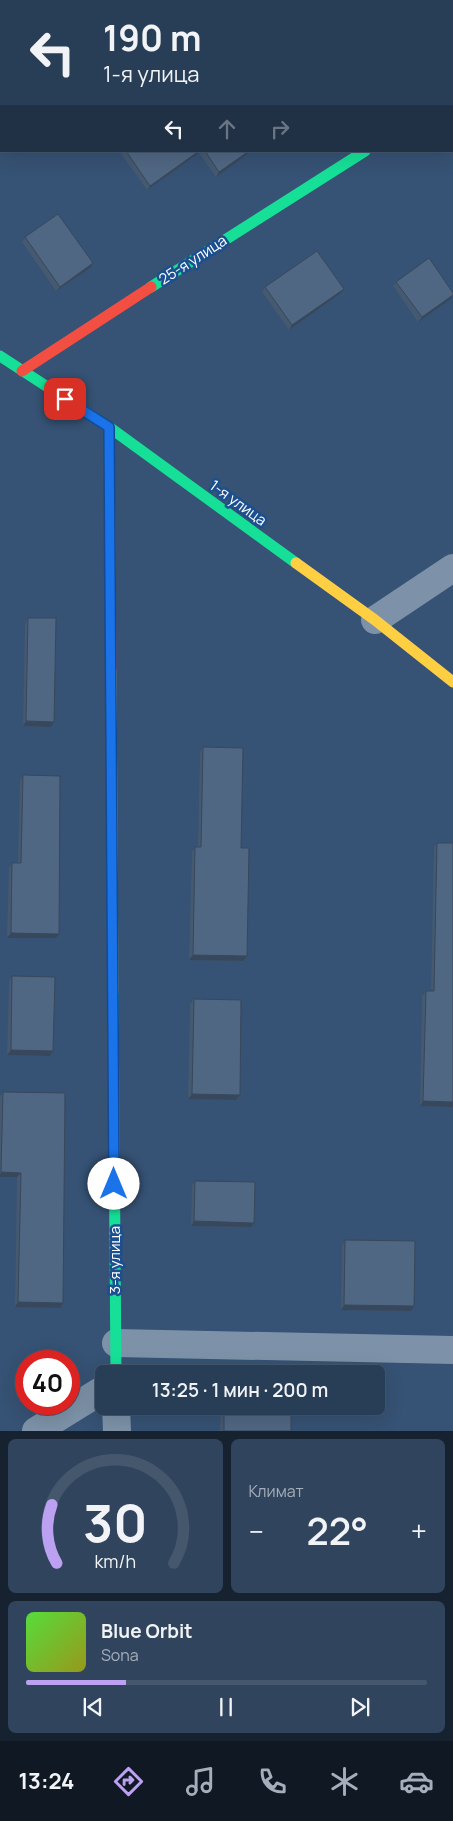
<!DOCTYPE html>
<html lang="ru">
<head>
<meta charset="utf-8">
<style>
  :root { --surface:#283e57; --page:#30455d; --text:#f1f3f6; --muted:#a5aeba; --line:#44576d; --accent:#bca0f2 }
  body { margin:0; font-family:Manrope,sans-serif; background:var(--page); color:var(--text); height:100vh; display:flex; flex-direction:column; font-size:19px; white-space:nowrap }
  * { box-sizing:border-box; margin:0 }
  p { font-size:16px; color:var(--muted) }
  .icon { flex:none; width:28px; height:28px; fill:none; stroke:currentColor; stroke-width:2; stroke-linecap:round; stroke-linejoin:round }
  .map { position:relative; height:1431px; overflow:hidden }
  .side { display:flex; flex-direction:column; gap:8px; padding:8px; background:#162230; flex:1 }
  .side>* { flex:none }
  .hud { position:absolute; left:0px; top:0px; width:454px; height:152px; box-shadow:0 5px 20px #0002,0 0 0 1px var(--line); background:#283e57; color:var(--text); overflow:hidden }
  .speed { position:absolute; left:15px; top:1350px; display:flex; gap:10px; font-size:25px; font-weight:700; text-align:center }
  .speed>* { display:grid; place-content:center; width:65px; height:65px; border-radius:50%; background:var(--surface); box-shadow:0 5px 20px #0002,0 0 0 1px var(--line); line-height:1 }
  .speed .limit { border:8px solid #d22; background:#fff; color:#111 }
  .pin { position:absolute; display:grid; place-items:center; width:42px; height:42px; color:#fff; margin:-21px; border-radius:10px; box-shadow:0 2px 8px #0006 }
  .me { position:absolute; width:55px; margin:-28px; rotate:0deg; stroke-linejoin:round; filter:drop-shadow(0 0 4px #0008) }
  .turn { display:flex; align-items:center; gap:18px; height:105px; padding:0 20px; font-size:22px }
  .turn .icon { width:65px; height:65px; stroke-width:2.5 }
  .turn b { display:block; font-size:35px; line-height:42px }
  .lanes { display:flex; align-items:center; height:48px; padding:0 20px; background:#0003; justify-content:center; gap:25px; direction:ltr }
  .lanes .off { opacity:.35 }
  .big { font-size:38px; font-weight:600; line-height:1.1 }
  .side .tile { flex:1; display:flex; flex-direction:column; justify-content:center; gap:8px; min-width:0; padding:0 18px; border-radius:8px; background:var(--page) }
  .side .dial { align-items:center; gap:0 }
  .dial svg { height:130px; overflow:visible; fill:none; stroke:var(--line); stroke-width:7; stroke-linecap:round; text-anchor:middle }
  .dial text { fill:var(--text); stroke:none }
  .song { display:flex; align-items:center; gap:15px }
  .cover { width:60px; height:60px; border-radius:8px; background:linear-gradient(135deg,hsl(110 70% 55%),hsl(60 70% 35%)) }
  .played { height:5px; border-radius:2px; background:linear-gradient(90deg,var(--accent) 25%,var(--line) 25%) }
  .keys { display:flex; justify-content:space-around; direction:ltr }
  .heat { display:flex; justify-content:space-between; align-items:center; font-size:28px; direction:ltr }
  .side .tiles { flex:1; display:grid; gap:8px; grid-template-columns:1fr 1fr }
  .tile:last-child { grid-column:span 2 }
  .trip { position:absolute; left:95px; top:1365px; width:290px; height:50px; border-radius:8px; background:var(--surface); box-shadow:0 5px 20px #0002,0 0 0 1px var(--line); font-weight:600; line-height:50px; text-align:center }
  .tabs { display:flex; height:80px; justify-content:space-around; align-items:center; background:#101923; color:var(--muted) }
  .tabs .icon { width:35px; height:35px }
  .tabs .active { color:var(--accent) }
  .tabs b { font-size:22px; color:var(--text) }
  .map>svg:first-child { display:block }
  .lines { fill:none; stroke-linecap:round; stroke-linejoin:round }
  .street { stroke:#7d92a8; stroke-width:28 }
  .fast { stroke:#16e098; stroke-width:11 }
  .slow { stroke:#ffcf43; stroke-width:11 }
  .jam { stroke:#f24e42; stroke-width:11 }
  .wall { fill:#455971 }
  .shaded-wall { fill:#38485c }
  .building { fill:#506783; stroke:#38485c }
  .route-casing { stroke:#114b97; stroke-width:12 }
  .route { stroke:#1a73e8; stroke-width:9 }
  .labels { text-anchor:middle; stroke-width:5; stroke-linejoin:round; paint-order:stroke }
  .street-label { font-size:15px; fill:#fff; stroke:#1b4f8f }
</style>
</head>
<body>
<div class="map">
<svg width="453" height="1431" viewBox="0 0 453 1431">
  <rect width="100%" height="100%" fill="#365274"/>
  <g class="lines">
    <path class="street" d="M 452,96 L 453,95
      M 375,620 L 453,568
      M 116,1343 L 453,1350
      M 116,1406 L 117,1431
      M 36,1431 L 104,1389"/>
    <path class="fast" d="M 151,287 L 365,151
      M 0,356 L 109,427 L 296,563
      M 113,992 L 116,1374"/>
    <path class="slow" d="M 296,563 L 375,620 L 453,682
      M 111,671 L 113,992"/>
    <path class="jam" d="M 22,371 L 151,287
      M 109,427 L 111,671"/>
  </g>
  <path class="wall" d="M 119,151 L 252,151 L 216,177 L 199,153 L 147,190 Z
    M 25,237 L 90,268 L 56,291 L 22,242 Z
    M 396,282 L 451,299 L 418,322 L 393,286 Z
    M 265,287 L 341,293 L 289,330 L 262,292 Z
    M 28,618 L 51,727 L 23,726 L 25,623 Z
    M 203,747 L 241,848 L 243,961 L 189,960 L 192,852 L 195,847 L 198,847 L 200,752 Z
    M 23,775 L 59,934 L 56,938 L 7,938 L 9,867 L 12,863 L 18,863 L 20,780 Z
    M 437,843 L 453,1107 L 420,1106 L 422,996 L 426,991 L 431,991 L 434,847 Z
    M 12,976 L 53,1051 L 50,1056 L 7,1055 L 9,981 Z
    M 194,999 L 240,1095 L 236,1100 L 188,1099 L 190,1004 Z
    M 3,1092 L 63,1303 L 60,1308 L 15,1307 L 17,1177 L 0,1177 L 0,1096 Z
    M 195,1181 L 251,1227 L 191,1226 L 192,1185 Z
    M 345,1240 L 414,1306 L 411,1311 L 341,1310 L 342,1245 Z
    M 221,1406 L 291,1406 L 291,1431 L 220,1431 Z"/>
  <path class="shaded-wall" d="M 199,151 L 201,151 L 199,153 L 147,190 L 150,186 Z
    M 249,151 L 252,151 L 216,177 L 219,172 Z
    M 93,263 L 90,268 L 56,291 L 60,287 Z
    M 344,289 L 341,293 L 289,330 L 292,325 Z
    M 453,295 L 451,299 L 418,322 L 422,317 Z
    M 26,721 L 54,722 L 51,727 L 23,726 Z
    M 11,933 L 59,934 L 56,938 L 7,938 Z
    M 193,955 L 247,956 L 243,961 L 189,960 Z
    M 11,1050 L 53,1051 L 50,1056 L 7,1055 Z
    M 192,1094 L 240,1095 L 236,1100 L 188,1099 Z
    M 423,1101 L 453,1102 L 453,1107 L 420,1106 Z
    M 1,1172 L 21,1173 L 17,1177 L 0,1177 L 0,1174 Z
    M 194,1221 L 254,1223 L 251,1227 L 191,1226 Z
    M 18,1302 L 63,1303 L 60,1308 L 15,1307 Z
    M 344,1305 L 414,1306 L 411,1311 L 341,1310 Z"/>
  <path class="building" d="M 128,0 L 148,0 L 148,1 L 126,1 Z
    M 397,0 L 449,0 L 450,1 L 395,1 Z
    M 452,5 L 453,5 L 452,26 Z
    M 126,151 L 199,151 L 150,186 Z
    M 205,151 L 249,151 L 219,172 Z
    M 58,214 L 93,263 L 60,287 L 25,237 Z
    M 317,251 L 344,289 L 292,325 L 265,287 Z
    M 429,258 L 453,293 L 453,295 L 422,317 L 396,282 Z
    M 28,618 L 56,618 L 54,722 L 26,721 Z
    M 203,747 L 243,748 L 241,848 L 249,848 L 247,956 L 193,955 L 195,847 L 201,847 Z
    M 23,775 L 60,776 L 59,934 L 11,933 L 12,863 L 21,863 Z
    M 437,843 L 453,843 L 453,1102 L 423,1101 L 426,991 L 434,991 Z
    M 12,976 L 55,977 L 53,1051 L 11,1050 Z
    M 194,999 L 241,1000 L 240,1095 L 192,1094 Z
    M 3,1092 L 65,1093 L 63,1303 L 18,1302 L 21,1173 L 1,1172 Z
    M 195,1181 L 255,1182 L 254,1223 L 194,1221 Z
    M 345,1240 L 415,1241 L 414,1306 L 344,1305 Z
    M 224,1406 L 291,1406 L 291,1431 L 224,1431 Z"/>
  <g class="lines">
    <g class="route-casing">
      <path id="route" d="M 65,399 L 109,427 L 114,1184"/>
    </g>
    <use href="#route" class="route"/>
  </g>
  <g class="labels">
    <g class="street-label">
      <text transform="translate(193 260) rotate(-33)" y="5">25-я улица</text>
      <text transform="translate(238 503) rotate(36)" y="5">1-я улица</text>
      <text transform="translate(115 1260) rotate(-90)" y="5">3-я улица</text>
    </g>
  </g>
</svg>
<div class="speed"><div class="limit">40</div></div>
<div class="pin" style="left:65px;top:399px;background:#d93025"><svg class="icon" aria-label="arrive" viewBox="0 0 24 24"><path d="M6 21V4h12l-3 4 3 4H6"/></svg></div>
<svg class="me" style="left:114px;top:1184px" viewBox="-20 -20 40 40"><circle r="19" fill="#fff"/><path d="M0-13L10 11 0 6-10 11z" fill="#1a73e8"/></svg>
<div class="trip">13:25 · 1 мин · 200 m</div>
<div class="hud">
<div class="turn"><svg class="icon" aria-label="left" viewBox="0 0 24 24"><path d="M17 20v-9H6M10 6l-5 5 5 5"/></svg><div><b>190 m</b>1-я улица</div></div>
<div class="lanes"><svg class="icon" aria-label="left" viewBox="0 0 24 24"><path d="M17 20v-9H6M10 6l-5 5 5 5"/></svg><svg class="icon off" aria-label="ahead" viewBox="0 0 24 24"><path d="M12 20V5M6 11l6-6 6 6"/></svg><svg class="icon off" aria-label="right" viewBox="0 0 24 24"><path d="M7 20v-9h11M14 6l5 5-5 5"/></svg></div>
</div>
</div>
<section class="side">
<div class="tiles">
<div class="tile dial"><svg viewBox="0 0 100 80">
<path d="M14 69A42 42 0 1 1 86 69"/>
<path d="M14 69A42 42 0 0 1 11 33" stroke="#bca0f2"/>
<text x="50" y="56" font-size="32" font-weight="700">30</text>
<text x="50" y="72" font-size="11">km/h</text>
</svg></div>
<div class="tile"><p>Климат</p>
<div class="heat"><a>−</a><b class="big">22°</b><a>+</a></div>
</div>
<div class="tile">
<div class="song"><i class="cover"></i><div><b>Blue Orbit</b><p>Sona</p></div></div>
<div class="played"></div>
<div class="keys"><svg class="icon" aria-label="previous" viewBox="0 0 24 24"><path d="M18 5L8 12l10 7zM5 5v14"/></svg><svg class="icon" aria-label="pause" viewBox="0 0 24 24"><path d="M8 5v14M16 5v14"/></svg><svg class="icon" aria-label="next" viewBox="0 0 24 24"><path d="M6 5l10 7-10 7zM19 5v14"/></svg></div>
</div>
</div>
</section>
<nav class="tabs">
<b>13:24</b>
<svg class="icon active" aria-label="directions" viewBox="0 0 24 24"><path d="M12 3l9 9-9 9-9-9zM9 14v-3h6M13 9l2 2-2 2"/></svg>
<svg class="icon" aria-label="music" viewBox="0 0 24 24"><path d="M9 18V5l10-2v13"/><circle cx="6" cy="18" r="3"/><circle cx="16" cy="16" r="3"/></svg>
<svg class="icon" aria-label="phone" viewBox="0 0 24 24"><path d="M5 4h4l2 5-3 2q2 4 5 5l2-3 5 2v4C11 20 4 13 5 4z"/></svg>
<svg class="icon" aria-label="climate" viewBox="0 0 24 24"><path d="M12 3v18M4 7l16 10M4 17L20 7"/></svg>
<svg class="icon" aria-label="car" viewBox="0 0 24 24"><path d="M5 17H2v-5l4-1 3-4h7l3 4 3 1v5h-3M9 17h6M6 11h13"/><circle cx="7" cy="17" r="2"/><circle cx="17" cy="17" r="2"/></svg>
</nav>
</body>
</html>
